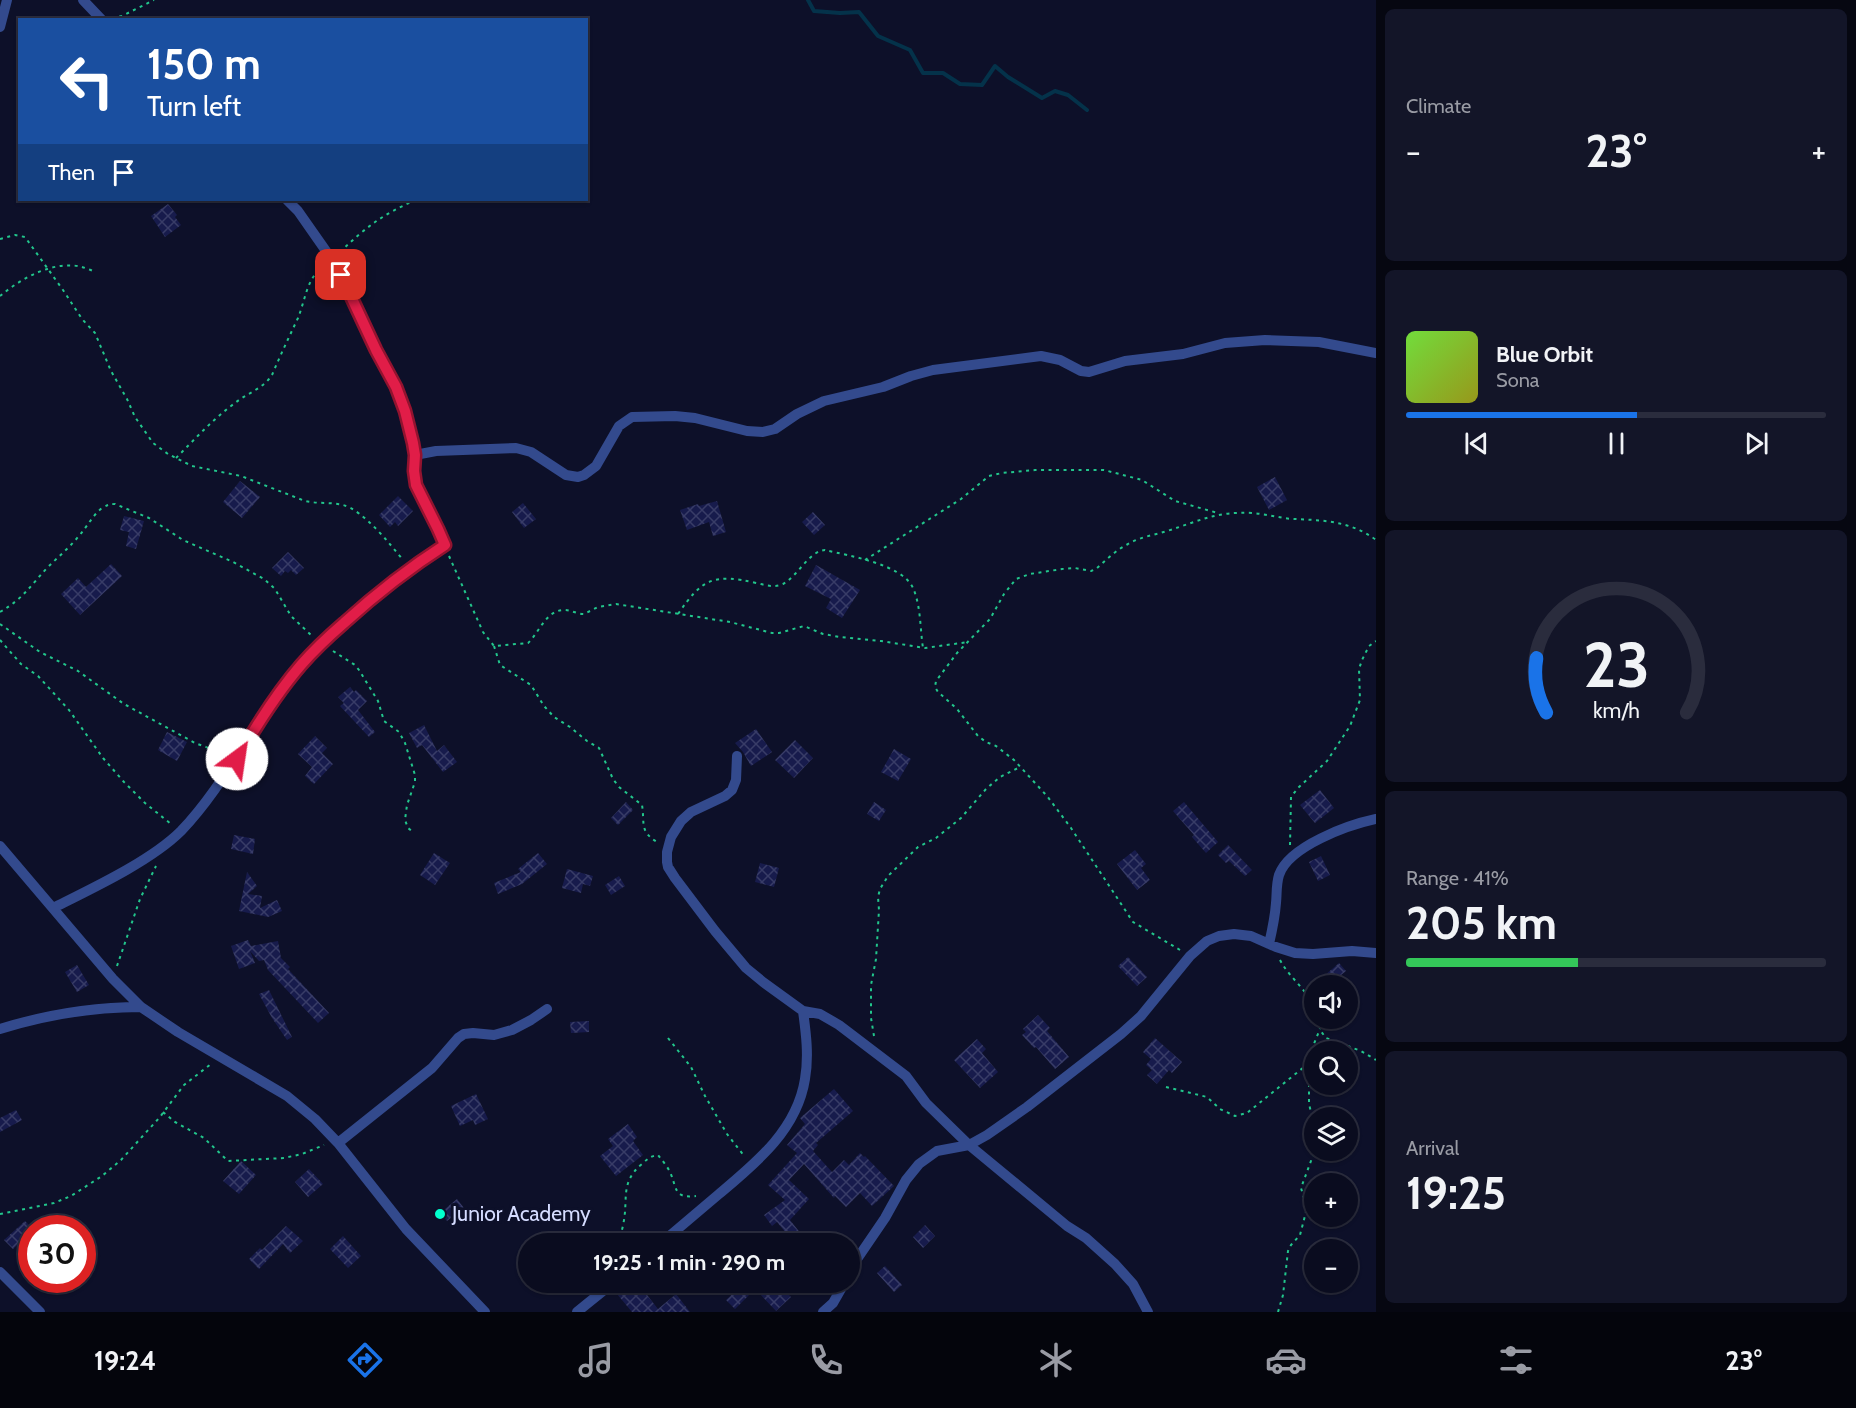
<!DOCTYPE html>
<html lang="en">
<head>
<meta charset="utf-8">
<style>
  :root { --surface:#0a0c1f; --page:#131528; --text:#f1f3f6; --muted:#999ba4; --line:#2a2c3d; --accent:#1a73e8 }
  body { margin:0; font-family:Cabin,sans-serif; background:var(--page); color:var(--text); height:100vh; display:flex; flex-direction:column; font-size:22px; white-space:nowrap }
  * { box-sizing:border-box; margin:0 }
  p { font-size:20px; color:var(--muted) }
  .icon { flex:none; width:33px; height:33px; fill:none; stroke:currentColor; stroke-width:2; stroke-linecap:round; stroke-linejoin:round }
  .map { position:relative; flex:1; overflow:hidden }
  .drawer { display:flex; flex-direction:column; gap:9px; padding:9px; background:#060711; width:480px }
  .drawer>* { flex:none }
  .guide { position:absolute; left:18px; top:18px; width:570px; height:183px; border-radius:0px; box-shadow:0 2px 4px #0004,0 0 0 2px var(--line); background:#1a4fa0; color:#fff; overflow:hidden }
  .controls { position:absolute; left:1304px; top:975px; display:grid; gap:12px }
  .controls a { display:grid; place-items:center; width:54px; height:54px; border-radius:50%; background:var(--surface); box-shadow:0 2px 4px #0004,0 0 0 2px var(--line); font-size:30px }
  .speed { position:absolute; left:18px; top:1215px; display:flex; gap:12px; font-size:30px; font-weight:700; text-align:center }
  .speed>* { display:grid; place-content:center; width:78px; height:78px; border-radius:50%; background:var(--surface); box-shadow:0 2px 4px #0004,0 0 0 2px var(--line); line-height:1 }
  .speed .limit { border:9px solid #d22; background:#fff; color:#111 }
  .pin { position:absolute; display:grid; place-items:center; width:51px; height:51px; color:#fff; margin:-26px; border-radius:12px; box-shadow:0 3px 9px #0006 }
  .me { position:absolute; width:66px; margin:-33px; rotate:31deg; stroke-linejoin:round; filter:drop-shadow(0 0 4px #0008) }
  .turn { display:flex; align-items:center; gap:21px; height:126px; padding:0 30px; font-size:27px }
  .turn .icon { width:78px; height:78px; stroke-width:2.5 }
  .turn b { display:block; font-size:42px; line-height:51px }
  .then { display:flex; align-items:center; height:57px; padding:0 30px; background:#0003; gap:12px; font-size:22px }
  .big { font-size:45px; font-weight:800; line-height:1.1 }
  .drawer .card { flex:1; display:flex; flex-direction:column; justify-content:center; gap:9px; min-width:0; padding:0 21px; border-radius:9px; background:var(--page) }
  .drawer .dial { align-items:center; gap:0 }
  .dial svg { height:156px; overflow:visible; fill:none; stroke:var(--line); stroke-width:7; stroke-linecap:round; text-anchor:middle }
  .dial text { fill:var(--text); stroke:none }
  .song { display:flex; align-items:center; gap:18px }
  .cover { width:72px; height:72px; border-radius:9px; background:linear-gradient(135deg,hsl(100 70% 55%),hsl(60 70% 35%)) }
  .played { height:6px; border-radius:3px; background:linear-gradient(90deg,var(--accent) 55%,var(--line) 55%) }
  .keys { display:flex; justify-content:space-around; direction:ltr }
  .heat { display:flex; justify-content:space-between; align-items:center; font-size:33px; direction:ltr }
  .charge { height:9px; border-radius:4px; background:linear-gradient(90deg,#34c759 41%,var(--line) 0) }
  .trip { position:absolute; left:518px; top:1233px; width:342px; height:60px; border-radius:30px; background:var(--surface); box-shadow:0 2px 4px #0004,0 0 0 2px var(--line); font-weight:800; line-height:60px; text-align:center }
  .dock { display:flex; height:96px; justify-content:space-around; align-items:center; background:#04050c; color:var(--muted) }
  .dock .icon { width:42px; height:42px }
  .dock .active { color:var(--accent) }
  .dock b { font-size:27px; color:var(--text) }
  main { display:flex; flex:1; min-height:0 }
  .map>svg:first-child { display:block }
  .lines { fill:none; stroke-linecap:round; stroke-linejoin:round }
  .stream { stroke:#04324a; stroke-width:4 }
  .building { fill:url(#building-cross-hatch) }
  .path { stroke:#22c68c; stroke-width:2; stroke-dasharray:3 4.5; stroke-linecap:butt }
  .minor { stroke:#334a8d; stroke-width:10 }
  .route-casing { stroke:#92132f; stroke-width:15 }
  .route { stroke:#e11d48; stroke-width:10 }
  .poi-dot { fill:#01ffce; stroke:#0d1029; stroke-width:2 }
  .labels { text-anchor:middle; stroke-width:6; stroke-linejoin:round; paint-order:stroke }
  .poi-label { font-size:21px; fill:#d5dcff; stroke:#0d1029; text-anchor:start }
</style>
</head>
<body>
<main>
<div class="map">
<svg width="1376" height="1312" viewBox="0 0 1376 1312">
  <defs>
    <pattern id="building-cross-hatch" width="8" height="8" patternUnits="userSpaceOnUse" patternTransform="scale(1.5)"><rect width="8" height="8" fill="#171b4c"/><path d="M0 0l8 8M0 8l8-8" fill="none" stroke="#383c67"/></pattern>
  </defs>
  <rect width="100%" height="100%" fill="#0d1029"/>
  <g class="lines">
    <path class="stream" d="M 808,0 L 814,11 L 840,13 L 859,12 L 878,36 L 910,50 L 923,73 L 943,73 L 960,84 L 982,85 L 995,66 L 1008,77 L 1042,98 L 1055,91 L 1068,95 L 1087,110"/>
  </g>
  <path class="building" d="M 168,204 L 177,215 L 175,217 L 181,225 L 165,237 L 151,216 Z
    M 1275,477 L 1287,500 L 1269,510 L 1257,487 Z
    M 240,481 L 260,497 L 242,518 L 223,502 Z
    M 398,496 L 413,511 L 398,526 L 395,522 L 390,527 L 379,515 Z
    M 717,501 L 726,532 L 713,536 L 709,522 L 687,530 L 680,510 L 698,504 L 699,506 Z
    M 523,503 L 536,519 L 524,528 L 512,512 Z
    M 813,512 L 825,525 L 814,535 L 802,522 Z
    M 124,516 L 144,521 L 136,549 L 126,546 L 129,532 L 120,530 Z
    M 288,552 L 304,568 L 296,575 L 291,570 L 288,573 L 285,571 L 281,576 L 272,568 Z
    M 111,564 L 122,576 L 80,615 L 61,594 L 78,578 L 86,587 Z
    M 816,565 L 860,590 L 842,618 L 826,608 L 831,599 L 805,586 Z
    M 350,687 L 354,692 L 356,690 L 367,701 L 358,710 L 375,732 L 369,737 L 340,706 L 344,703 L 338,697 Z
    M 424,725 L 437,751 L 444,745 L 457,762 L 443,772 L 422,745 L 417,748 L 409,733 Z
    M 756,729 L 772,752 L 751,766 L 743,752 L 735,743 Z
    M 167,732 L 187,742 L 177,761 L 158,750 Z
    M 315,736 L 327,748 L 322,753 L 333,764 L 314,784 L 305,776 L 312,767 L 298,754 Z
    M 795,740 L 813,758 L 794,778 L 775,760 Z
    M 894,749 L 911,759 L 898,781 L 881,772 Z
    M 1320,790 L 1334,808 L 1315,823 L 1300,805 Z
    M 626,802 L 633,810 L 618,825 L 611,818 Z
    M 874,802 L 886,810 L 879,821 L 867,814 Z
    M 1184,802 L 1218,842 L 1206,853 L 1192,837 L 1194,835 L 1173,811 Z
    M 234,835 L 255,839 L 253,854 L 231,849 Z
    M 1228,845 L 1252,870 L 1245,876 L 1229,861 L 1226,863 L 1218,855 Z
    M 1135,850 L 1146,864 L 1141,868 L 1150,880 L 1137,890 L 1117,864 Z
    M 434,853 L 450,863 L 435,885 L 420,875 Z
    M 538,853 L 547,864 L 522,884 L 498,894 L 494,883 L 521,872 L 518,869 Z
    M 1321,856 L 1330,875 L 1318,881 L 1309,862 Z
    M 760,863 L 779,868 L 774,887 L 755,882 Z
    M 567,869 L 593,876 L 590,886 L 583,884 L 581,893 L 562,888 Z
    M 247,872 L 257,886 L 248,894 L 262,896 L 260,908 L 277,900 L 282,911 L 268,917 L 239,911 Z
    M 619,876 L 625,886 L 611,895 L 605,885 Z
    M 248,940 L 251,946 L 278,941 L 281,958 L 290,967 L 288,969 L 329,1013 L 318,1023 L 268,970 L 264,960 L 259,961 L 250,951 L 255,963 L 239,969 L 231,946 Z
    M 1128,957 L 1147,977 L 1137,986 L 1118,966 Z
    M 1339,963 L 1346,971 L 1330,984 L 1324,976 Z
    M 77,965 L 89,985 L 77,992 L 65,972 Z
    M 269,990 L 292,1037 L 287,1040 L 272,1018 L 259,994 Z
    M 1038,1015 L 1050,1028 L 1047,1031 L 1069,1057 L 1055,1069 L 1036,1047 L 1034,1048 L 1022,1035 L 1026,1032 L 1023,1029 Z
    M 589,1021 L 589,1032 L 571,1033 L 570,1022 Z
    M 1155,1038 L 1182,1062 L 1172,1073 L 1169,1070 L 1157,1084 L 1147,1075 L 1152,1070 L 1146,1065 L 1151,1059 L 1143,1052 Z
    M 977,1039 L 986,1049 L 982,1053 L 998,1072 L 980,1088 L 954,1060 Z
    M 834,1089 L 853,1111 L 816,1143 L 818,1145 L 813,1151 L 832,1172 L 844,1160 L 849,1165 L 860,1153 L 864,1157 L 865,1156 L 894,1186 L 872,1206 L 860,1193 L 846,1207 L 835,1196 L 834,1198 L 804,1164 L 789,1180 L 809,1199 L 790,1220 L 809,1244 L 795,1244 L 777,1222 L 772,1226 L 764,1215 L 785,1200 L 768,1185 L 797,1153 L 787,1145 L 805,1124 L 800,1118 Z
    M 476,1094 L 488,1119 L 475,1125 L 473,1120 L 460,1126 L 451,1106 Z
    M 16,1110 L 22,1120 L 0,1132 L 0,1118 Z
    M 628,1124 L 637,1137 L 633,1141 L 643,1155 L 616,1176 L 600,1156 L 613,1146 L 608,1139 Z
    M 241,1161 L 256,1175 L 239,1194 L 223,1181 Z
    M 309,1169 L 323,1184 L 308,1197 L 295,1182 Z
    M 457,1199 L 464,1208 L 447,1221 L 440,1213 Z
    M 25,1221 L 32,1228 L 32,1232 L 13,1249 L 4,1240 Z
    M 925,1225 L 935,1236 L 923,1248 L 913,1237 Z
    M 286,1226 L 303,1241 L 290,1253 L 283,1244 L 259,1269 L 249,1259 L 260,1248 L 262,1250 Z
    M 343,1236 L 361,1256 L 348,1268 L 330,1249 Z
    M 885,1266 L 902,1285 L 894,1292 L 877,1273 Z
    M 630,1282 L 637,1282 L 658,1309 L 676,1294 L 690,1312 L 632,1312 L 617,1294 Z
    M 769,1282 L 803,1282 L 789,1295 L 791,1297 L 776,1311 L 758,1292 Z
    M 741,1286 L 749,1295 L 735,1309 L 726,1300 Z"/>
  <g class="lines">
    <path class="path" d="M 112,18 L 122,16 L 154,0
      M 0,239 L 15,235 L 25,237 L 63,290 L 82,319 L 95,333 L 111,371 L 127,399 L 135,417 L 153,443 L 168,454 L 192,466 L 241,476 L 305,501 C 318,504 331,502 343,505 C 363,510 390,544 403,560
      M 340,252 C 366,227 383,214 416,200
      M 0,296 C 21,279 49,262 78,266 C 84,267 90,270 96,272
      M 176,458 C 195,439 213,419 235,403 C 247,393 263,389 272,375 C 280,356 289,337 298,318 C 305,301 307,277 323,267
      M 449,556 L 483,632 L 494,646 L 528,643 C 539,633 546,610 564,610 C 571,610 577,614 584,614 L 598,607 L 616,604 L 730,622 L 772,633 L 779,633 L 804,626 L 823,634 L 840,637 L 881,641 L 925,648 L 968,642
      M 865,560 L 961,499 L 989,476 L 1002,473 L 1035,470 L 1104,470 L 1142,480 L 1175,501 L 1218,513
      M 0,612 C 24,598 30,586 48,567 C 58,557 69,548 78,537 C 87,527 92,516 102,508 C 107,505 110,504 115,504 L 149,518 L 183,540 L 233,562 L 264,579 L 275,589 L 291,616 L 313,637
      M 678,614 C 702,579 713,573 756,583 C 765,585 774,588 783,584 C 798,576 809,551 825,550 C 849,556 902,564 913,588 C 921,606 920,629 923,648
      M 0,624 L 40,652 L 78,671 L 124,704 L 195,743 L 225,754
      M 0,640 L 21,664 L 38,676 L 69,710 L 103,758 L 124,782 L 145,803 L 171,824
      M 494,646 L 500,665 L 531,685 L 544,706 L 554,717 L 570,727 L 587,741 L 599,748 L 613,779 L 619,787 L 642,805 C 645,823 639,831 657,842
      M 333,651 L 355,665 L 359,670 L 378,701 L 384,721 L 399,732 L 405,743 L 415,775 L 415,782 L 407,805 L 405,820 L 408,828 L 413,832
      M 1290,845 L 1291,797 L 1298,788 L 1327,761 L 1350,726 L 1360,700 L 1359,669 L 1362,660 L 1369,646 L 1376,641
      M 1180,950 L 1133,922 L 1071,828 L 1047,796 L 1014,760 L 996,746 L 986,742 L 978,736 L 957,709 L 938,692 L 935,687 L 936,681 L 957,653 L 990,619 L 1004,594 L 1016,579 L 1030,574 L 1062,569 L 1075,568 L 1091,571 L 1096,569 C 1106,560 1116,550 1128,544 C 1140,537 1154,535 1167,531 C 1199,521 1217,511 1252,513 C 1266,514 1279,518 1293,519 C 1322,520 1351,521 1376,540
      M 1280,960 C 1289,977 1305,988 1314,1006
      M 117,966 L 140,899 L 156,866
      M 1319,1018 L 1320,1030 L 1326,1038 L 1361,1051 L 1376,1060
      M 874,1036 L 871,1018 L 871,985 L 876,959 L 879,910 L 878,897 L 880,889 L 888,876 L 918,847 L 936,838 L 961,818 L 986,789 L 1000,777 L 1020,767
      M 668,1038 L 691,1067 L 705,1096 L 727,1134 L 745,1157
      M 1166,1087 L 1207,1097 L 1220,1109 L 1235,1116 L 1247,1113 L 1309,1063
      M 163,1112 L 175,1122 L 204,1138 L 228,1161 L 284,1158 L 302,1154 L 324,1145
      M 1314,1124 L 1309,1104 L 1309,1056 L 1320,1029
      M 0,1214 L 54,1203 L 71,1196 L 102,1176 L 121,1160 L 160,1117 L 184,1085 L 211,1064
      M 618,1244 C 619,1237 622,1232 623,1225 C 629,1200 619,1183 642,1164 C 647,1159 651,1156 658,1155 C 662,1160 667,1166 670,1172 C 677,1187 673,1199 696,1196
      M 1278,1312 L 1283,1295 L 1288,1251 L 1291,1245 L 1300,1235 L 1307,1208 L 1301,1188 L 1315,1150"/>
    <path class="minor" d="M 83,0 L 102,20
      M 0,27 L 7,0
      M 415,455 L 436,451 L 516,448 L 531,452 L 566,475 L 578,477 L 584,475 L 596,466 L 619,426 L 632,417 L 675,416 L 695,418 L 747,431 L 763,432 L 775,429 L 797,414 L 824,401 L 883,387 L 911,376 L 933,370 L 1041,356 L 1060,360 L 1081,371 L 1089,372 L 1125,361 L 1183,354 L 1225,343 L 1265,340 L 1319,342 L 1376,353
      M 737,756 L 736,780 L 732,790 L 725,796 L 691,812 L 681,821 L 671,837 L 667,852 L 667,862 L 668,867 L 675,878 L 715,931 L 746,968 L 763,982 L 803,1011 L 820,1014 L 839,1025 L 906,1076 L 926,1103 L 969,1145 L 1067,1226 L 1086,1238 L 1115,1264 L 1133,1284 L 1148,1312
      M 0,846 L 113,979 L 141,1007 L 178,1032 L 287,1096 L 315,1119 L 338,1143 L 406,1229 L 485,1312
      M 53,908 C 91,889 151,861 181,831 C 221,789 247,736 282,690 C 326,631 384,585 445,545 L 438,529 L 416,485 L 414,471 L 415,455 L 413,443 L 405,411 L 396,387 L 376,350 L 349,289 L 333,261 L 298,211 L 287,200
      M 1269,944 C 1272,931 1275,917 1276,903 C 1277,894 1276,885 1279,875 C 1289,846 1348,825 1376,819
      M 0,1029 C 45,1015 93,1007 141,1007
      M 338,1143 L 432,1068 L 458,1038 L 464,1034 L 473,1033 L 494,1035 L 512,1030 L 531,1020 L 547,1009
      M 660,1244 C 680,1227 700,1210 719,1194 C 756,1163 797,1130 805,1079 C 809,1056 806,1033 803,1011
      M 0,1272 L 40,1312
      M 849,1274 L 855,1262 L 885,1218 L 906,1180 L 919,1164 L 937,1151 L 969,1145 L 987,1135 L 1027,1107 L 1121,1034 L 1141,1016 L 1190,956 L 1207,941 L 1219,936 L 1234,934 L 1251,936 L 1276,947 L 1295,953 L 1313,954 L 1352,951 L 1376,953
      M 577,1312 L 614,1282
      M 823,1312 L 833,1303 L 845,1282"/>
  </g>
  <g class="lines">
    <g class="route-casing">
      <path id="route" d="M 237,759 C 256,726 276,694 301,665 C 314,650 329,636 344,623 C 377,593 406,570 445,545 L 438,529 L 416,485 L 414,471 L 415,455 L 413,443 L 405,411 L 396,387 L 376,350 L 341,275"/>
    </g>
    <use href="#route" class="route"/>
  </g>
  <circle class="poi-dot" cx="440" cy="1214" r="6"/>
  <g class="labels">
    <g class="poi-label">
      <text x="452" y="1221">Junior Academy</text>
    </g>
  </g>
</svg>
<div class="controls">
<a><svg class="icon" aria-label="sound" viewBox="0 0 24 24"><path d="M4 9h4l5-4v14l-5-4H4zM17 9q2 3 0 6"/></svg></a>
<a><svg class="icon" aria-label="search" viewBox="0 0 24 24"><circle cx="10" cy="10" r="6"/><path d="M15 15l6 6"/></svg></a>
<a><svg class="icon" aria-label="layers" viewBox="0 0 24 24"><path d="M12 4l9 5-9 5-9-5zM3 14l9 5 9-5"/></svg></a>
<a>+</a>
<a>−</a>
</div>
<div class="speed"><div class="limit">30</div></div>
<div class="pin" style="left:341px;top:275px;background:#d93025"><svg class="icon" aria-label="arrive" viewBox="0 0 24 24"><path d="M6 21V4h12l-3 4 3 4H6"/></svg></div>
<svg class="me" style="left:237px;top:759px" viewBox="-20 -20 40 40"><circle r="19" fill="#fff"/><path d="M0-13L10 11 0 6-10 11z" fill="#e11d48"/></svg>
<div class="trip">19:25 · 1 min · 290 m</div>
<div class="guide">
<div class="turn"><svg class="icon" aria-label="left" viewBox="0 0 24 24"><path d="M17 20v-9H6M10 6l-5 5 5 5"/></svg><div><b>150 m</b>Turn left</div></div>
<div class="then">Then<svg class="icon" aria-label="arrive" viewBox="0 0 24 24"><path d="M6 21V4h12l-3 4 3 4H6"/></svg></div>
</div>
</div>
<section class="drawer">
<div class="card"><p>Climate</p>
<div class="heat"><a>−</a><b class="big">23°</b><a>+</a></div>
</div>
<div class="card">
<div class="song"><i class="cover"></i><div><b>Blue Orbit</b><p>Sona</p></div></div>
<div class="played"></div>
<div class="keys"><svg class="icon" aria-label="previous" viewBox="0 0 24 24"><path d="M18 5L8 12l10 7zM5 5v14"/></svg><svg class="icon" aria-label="pause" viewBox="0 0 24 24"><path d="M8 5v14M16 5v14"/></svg><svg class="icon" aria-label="next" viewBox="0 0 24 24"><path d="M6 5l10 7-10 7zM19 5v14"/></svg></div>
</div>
<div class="card dial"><svg viewBox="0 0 100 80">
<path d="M14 69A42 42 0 1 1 86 69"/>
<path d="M14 69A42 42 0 0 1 9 41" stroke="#1a73e8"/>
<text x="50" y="56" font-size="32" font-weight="700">23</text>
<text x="50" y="72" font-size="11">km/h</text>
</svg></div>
<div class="card"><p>Range · 41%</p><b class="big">205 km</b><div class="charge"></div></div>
<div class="card"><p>Arrival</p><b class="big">19:25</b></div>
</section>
</main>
<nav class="dock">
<b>19:24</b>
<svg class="icon active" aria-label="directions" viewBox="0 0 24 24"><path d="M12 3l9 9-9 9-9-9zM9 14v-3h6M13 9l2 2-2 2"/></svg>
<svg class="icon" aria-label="music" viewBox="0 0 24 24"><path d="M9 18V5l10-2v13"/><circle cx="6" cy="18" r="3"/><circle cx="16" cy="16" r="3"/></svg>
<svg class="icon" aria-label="phone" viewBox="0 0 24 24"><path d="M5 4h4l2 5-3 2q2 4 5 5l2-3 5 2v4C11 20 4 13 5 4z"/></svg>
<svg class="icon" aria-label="climate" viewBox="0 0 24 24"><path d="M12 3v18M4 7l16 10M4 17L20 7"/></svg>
<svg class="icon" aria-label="car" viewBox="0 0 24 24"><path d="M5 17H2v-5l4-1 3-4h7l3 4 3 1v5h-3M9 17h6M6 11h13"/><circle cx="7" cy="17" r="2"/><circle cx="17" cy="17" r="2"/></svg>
<svg class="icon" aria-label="filters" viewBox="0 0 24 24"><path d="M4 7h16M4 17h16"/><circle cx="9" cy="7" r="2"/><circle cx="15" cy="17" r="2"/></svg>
<b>23°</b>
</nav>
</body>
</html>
